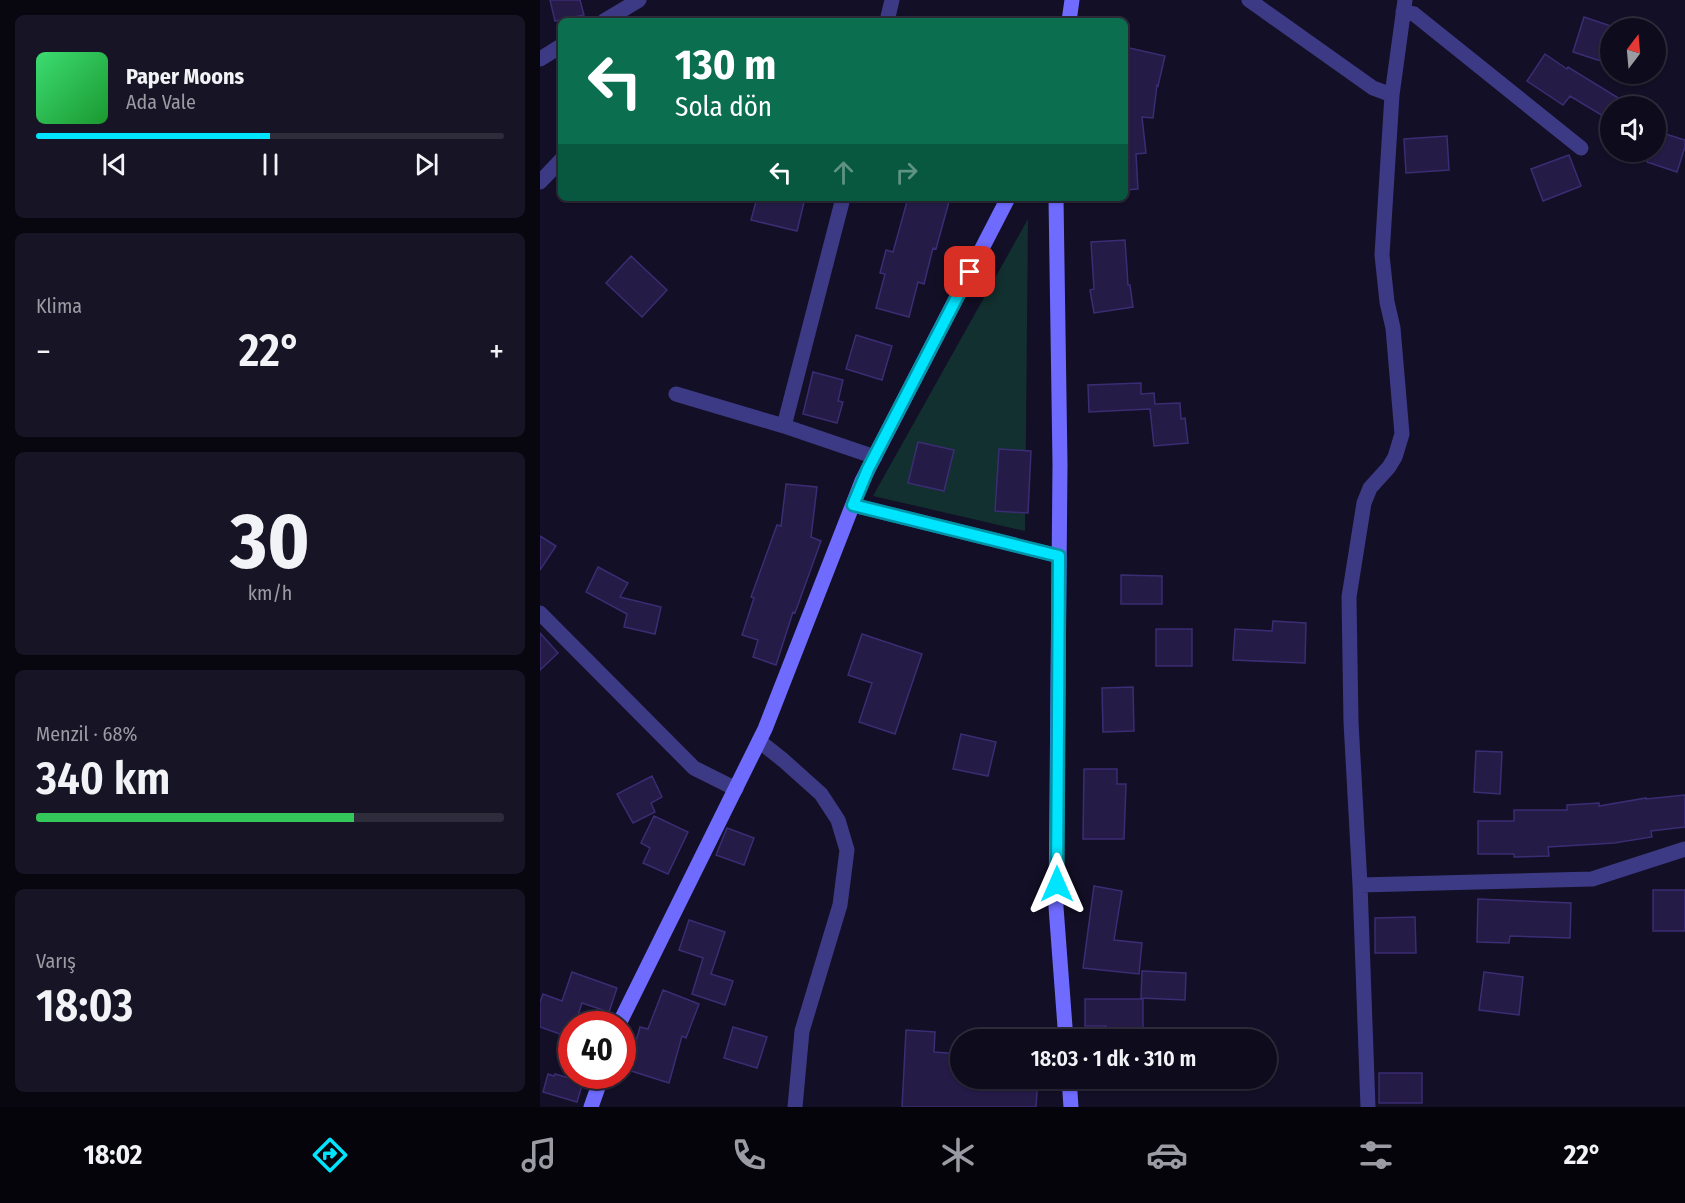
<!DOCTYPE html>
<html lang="tr">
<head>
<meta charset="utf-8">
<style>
  :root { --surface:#0e0b1c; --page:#171425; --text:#f1f3f6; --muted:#9b9ba3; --line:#2e2b3b; --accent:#00e5ff }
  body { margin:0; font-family:"Fira Sans Condensed",sans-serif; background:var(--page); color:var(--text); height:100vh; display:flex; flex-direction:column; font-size:22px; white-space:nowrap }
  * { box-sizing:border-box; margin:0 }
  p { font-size:20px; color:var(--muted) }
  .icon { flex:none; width:33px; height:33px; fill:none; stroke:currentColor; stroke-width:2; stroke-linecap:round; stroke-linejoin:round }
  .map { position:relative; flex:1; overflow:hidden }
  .details { display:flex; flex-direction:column; gap:15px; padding:15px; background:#08060f; width:540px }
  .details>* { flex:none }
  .guide { position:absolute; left:18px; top:18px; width:570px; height:183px; border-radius:9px; box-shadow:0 2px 4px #0004,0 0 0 2px var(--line); background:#0b6e4f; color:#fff; overflow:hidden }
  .needle { width:39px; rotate:16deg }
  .fabs { position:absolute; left:1060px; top:18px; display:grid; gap:12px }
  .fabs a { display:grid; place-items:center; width:66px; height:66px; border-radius:50%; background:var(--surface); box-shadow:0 2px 4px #0004,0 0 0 2px var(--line); font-size:30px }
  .speed { position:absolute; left:18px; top:1011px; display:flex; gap:12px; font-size:30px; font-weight:700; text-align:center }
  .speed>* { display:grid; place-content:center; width:78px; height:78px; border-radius:50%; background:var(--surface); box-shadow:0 2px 4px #0004,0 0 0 2px var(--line); line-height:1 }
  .speed .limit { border:9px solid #d22; background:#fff; color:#111 }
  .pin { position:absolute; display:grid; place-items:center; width:51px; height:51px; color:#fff; margin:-26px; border-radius:12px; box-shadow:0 3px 9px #0006 }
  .me { position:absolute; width:66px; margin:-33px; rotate:0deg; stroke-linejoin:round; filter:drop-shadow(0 0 4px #0008) }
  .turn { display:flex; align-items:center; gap:21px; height:126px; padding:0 18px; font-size:27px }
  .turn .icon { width:78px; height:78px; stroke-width:2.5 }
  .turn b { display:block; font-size:42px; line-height:51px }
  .lanes { display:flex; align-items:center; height:57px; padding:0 18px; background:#0003; justify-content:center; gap:30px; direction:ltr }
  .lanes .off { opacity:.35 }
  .big { font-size:45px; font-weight:600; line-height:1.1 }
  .details .card { flex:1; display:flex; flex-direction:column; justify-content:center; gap:9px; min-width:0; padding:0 21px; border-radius:9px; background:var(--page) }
  .details .dial { align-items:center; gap:0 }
  .dial b { font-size:78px; line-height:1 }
  .song { display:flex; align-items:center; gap:18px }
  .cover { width:72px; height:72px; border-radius:9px; background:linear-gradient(135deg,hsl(140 70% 55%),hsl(130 70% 35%)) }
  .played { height:6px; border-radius:3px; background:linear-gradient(90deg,var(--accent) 50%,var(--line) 50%) }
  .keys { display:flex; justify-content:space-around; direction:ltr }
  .heat { display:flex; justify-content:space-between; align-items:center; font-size:33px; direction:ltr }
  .charge { height:9px; border-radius:4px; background:linear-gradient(90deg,#34c759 68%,var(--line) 0) }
  .trip { position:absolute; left:410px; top:1029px; width:327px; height:60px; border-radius:30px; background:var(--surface); box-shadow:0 2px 4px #0004,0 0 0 2px var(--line); font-weight:600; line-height:60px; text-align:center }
  .tabs { display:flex; height:96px; justify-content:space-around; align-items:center; background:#06040b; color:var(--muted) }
  .tabs .icon { width:42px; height:42px }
  .tabs .selected { color:var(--accent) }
  .tabs b { font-size:27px; color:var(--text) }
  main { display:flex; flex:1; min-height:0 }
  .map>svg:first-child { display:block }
  .green { fill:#12302f }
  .building { fill:#241b47; stroke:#3b2d73; stroke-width:1.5 }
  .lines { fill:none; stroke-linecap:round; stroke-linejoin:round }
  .street { stroke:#3d3a85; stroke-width:15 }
  .secondary { stroke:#6f6bff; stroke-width:15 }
  .route-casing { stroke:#0095a6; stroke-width:15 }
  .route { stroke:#00e5ff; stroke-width:10 }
</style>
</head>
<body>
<main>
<section class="details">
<div class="card">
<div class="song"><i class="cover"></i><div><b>Paper Moons</b><p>Ada Vale</p></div></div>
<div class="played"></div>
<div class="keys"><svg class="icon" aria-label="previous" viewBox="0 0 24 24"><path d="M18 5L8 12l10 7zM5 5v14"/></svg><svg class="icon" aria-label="pause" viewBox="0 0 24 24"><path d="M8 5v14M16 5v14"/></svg><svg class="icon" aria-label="next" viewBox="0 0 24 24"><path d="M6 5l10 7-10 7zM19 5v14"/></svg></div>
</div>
<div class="card"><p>Klima</p>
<div class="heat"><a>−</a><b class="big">22°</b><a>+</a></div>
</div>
<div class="card dial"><b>30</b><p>km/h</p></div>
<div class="card"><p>Menzil · 68%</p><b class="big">340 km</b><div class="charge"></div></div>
<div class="card"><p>Varış</p><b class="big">18:03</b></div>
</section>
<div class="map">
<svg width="1145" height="1107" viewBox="0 0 1145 1107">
  <rect width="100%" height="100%" fill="#130f26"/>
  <path class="green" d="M 488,219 L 485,531 L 333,496 Z"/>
  <path class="building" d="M 10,0 L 40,0 L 44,15 L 15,21 Z
    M 1044,17 L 1071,26 L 1071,50 L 1067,63 L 1033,52 Z
    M 585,47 L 625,56 L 618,86 L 617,85 L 613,118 L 602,117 L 606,153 L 596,154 L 598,189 L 585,190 Z
    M 1005,54 L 1027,69 L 1028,67 L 1080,99 L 1076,106 L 1071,106 L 1071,114 L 1068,119 L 1030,96 L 1023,105 L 987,81 Z
    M 1116,131 L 1145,140 L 1145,147 L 1137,172 L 1107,162 L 1111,152 L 1116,152 Z
    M 907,136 L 909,170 L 866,173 L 864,139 Z
    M 1029,155 L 1041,186 L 1003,201 L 991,169 Z
    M 217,198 L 265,198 L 257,231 L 211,220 Z
    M 368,198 L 410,198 L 396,249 L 393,248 L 384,284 L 378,282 L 369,317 L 336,308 L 345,274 L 340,273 L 346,250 L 353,252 Z
    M 585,240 L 588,285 L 590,285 L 593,307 L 554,313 L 550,290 L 554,289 L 551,242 Z
    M 91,256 L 127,290 L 102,317 L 66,283 Z
    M 316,335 L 352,346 L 342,380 L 306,369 Z
    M 273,372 L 303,380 L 298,401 L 303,402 L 297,423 L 263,414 Z
    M 601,383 L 601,394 L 614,393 L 615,404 L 640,403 L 641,419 L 645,418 L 648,443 L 614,446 L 610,409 L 549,412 L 548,385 Z
    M 378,442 L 414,450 L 404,491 L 368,483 Z
    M 459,449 L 491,451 L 488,513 L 455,511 Z
    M 246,484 L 277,487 L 271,537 L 281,541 L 255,613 L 253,612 L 236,665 L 213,657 L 218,640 L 202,635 L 214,598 L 211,597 L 237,525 L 241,526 Z
    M 0,536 L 16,546 L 0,570 Z
    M 58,567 L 88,583 L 80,597 L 121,607 L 115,634 L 84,627 L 87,614 L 46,592 Z
    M 581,575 L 622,576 L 622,604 L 581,604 Z
    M 733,621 L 766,623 L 765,663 L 693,660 L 695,629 L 732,631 Z
    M 616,629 L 652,629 L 652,666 L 616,666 Z
    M 0,633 L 18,653 L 0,670 Z
    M 322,634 L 382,654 L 355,734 L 319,722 L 332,683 L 308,675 Z
    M 593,687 L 594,731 L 563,732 L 562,688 Z
    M 421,734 L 456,742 L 448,776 L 413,769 Z
    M 936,751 L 962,752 L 960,794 L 934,792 Z
    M 544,769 L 577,769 L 577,784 L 586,784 L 584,839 L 543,839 Z
    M 112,776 L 122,797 L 111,803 L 115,812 L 93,823 L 77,794 Z
    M 1145,795 L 1145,827 L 1111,831 L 1112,837 L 1074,843 L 1008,847 L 1009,856 L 974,857 L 974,854 L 938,854 L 938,821 L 974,821 L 974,810 L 1027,810 L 1027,805 L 1059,803 L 1059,806 L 1106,798 L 1106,799 Z
    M 114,816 L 148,832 L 128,874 L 103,863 L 110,848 L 101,843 Z
    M 187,828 L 214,838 L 204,865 L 176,855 Z
    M 554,886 L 582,891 L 574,940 L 602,943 L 599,974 L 543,968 Z
    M 1113,890 L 1145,890 L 1145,931 L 1113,931 Z
    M 938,899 L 1031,903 L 1030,938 L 970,936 L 969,943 L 937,942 Z
    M 875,917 L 876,953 L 835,953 L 835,918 Z
    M 149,920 L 185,932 L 171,974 L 193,981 L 185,1005 L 152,994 L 163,958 L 139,950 Z
    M 602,971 L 646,973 L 645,1000 L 601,998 Z
    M 32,972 L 77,988 L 69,1012 L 42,1003 L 35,1024 L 32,1024 L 31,1038 L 0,1027 L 0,1002 L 3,994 L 22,1001 Z
    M 944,972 L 983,977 L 979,1015 L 939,1010 Z
    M 123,990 L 159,1004 L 146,1038 L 142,1036 L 129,1083 L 88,1070 L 100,1027 L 108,1029 Z
    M 545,999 L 603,999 L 603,1040 L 565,1040 L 566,1026 L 545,1026 Z
    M 193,1027 L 227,1037 L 217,1068 L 184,1058 Z
    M 366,1030 L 395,1032 L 394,1052 L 420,1054 L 420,1078 L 498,1078 L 496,1107 L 362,1107 Z
    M 839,1073 L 882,1073 L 882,1103 L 839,1103 Z
    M 8,1074 L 14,1076 L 15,1074 L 43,1082 L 37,1102 L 3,1092 Z"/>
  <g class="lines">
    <path class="street" d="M 709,0 L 833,88 L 852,95
      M 863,12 L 874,14 L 1041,148
      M 64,21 L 99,0
      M 347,21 L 352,0
      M 0,59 L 21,46
      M 0,182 L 21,160
      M 136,394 L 244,426 L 335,457
      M 244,426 L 303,198
      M 313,505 L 519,556
      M 0,613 L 154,768 L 196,789
      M 219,741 L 243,760 L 281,794 L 298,820 L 307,850 L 300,905 L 262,1031 L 255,1107
      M 820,885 L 1052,879 L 1145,849
      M 828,1107 L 820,885 L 811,722 L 809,597 L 824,503 L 830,488 L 849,467 L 855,457 L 862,434 L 853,328 L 847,302 L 842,255 L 852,95 L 865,0"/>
    <path class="secondary" d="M 529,21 L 532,0
      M 516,198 L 520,464 L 516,907 L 526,1040
      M 79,1024 L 225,729 L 322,481 L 468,198
      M 529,1078 L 531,1107
      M 51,1107 L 62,1076"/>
  </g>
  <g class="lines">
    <g class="route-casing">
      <path id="route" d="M 430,272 L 328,469 L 313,505 L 519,556 L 517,884"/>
    </g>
    <use href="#route" class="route"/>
  </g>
</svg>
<div class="fabs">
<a><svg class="needle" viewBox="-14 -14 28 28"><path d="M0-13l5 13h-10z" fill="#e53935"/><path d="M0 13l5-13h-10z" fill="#9b9ba3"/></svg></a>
<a><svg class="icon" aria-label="sound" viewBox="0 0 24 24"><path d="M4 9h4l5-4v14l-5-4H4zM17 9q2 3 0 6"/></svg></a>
</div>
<div class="speed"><div class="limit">40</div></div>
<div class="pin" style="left:430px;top:272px;background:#d93025"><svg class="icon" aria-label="arrive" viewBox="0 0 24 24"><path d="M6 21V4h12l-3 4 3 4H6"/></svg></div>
<svg class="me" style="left:517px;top:884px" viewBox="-20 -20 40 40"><path d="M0-17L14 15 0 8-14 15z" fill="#00e5ff" stroke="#fff" stroke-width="4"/></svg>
<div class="trip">18:03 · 1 dk · 310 m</div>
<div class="guide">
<div class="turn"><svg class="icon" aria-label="left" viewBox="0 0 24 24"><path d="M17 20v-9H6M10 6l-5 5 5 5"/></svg><div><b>130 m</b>Sola dön</div></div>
<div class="lanes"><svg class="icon" aria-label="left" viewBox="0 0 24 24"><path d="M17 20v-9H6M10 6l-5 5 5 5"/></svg><svg class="icon off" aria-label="ahead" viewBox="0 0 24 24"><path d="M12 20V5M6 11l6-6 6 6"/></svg><svg class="icon off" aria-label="right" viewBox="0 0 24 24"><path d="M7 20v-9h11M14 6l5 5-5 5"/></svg></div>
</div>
</div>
</main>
<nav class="tabs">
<b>18:02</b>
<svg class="icon selected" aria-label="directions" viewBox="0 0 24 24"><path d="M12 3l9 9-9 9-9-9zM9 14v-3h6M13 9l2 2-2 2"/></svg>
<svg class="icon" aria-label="music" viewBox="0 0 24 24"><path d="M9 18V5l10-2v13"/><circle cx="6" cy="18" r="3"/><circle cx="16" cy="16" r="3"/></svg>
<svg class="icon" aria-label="phone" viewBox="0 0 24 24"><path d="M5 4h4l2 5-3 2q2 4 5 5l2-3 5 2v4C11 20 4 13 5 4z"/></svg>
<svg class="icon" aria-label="climate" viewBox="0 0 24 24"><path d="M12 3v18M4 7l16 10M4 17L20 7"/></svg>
<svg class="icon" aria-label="car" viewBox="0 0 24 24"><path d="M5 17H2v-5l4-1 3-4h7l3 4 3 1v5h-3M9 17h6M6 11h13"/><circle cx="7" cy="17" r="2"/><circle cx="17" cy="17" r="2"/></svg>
<svg class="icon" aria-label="filters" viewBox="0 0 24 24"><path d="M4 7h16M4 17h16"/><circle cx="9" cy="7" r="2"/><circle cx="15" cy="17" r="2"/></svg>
<b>22°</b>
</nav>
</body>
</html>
